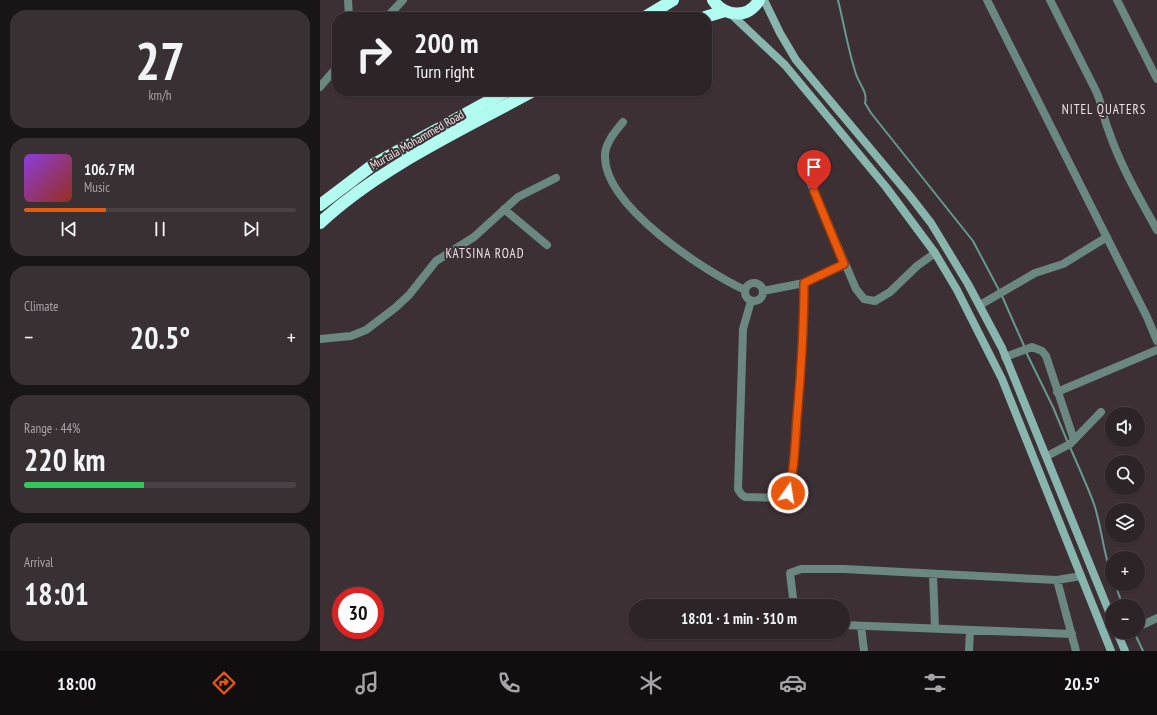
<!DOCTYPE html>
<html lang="en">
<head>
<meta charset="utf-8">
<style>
  :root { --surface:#2d2428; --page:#393034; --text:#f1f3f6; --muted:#a7a4a8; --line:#484145; --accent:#ea580c }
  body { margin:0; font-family:"PT Sans Narrow",sans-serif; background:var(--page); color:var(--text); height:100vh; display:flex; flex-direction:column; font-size:15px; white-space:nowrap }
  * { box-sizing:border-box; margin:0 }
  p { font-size:13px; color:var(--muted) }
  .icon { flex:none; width:22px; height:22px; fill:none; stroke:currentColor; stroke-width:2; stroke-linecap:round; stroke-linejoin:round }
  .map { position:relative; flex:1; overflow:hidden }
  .drawer { display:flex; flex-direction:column; gap:10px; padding:10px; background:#191416; width:320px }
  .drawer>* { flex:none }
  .top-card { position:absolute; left:12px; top:12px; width:380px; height:84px; border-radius:16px; box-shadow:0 1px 3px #0004,0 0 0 1px var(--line); background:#2d2428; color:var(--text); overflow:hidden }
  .controls { position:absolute; left:785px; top:407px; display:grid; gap:8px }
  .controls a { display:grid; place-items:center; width:40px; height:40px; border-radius:50%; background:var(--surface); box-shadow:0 1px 3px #0004,0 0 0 1px var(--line); font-size:20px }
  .speed { position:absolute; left:12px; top:587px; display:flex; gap:8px; font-size:20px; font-weight:700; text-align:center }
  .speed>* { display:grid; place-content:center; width:52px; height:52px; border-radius:50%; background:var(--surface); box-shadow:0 1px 3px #0004,0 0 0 1px var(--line); line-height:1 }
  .speed .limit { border:6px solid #d22; background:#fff; color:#111 }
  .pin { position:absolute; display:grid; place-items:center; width:34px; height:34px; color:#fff; margin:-41px -17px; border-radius:50% 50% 50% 0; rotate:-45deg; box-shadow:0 0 4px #0007 }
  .pin .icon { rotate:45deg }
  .me { position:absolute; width:44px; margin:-22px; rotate:13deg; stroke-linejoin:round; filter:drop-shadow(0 0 3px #0008) }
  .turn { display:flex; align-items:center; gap:14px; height:84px; padding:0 16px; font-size:18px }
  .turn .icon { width:52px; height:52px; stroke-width:2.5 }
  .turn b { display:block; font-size:28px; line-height:34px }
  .big { font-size:30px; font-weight:600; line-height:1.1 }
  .drawer .card { flex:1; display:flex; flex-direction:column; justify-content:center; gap:6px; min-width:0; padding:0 14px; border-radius:16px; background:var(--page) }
  .drawer .dial { align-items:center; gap:0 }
  .dial b { font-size:52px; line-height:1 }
  .song { display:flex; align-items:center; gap:12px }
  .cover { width:48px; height:48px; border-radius:6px; background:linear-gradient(135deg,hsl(270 70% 55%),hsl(10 70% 35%)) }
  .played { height:4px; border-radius:2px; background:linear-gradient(90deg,var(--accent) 30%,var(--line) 30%) }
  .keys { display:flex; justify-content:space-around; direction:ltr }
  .heat { display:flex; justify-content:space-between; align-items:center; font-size:22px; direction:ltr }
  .charge { height:6px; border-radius:3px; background:linear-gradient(90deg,#34c759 44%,var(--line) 0) }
  .trip { position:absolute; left:308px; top:599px; width:222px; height:40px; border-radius:20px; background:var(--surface); box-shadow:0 1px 3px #0004,0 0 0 1px var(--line); font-weight:600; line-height:40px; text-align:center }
  .tab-bar { display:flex; height:64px; justify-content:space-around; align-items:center; background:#120e10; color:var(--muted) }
  .tab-bar .icon { width:28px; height:28px }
  .tab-bar .selected { color:var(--accent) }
  .tab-bar b { font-size:18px; color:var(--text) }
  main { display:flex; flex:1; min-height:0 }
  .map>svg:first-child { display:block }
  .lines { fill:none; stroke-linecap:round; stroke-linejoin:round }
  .stream { stroke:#689893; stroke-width:2 }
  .street { stroke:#6b8782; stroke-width:8 }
  .secondary { stroke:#88b6af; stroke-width:8 }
  .highway { stroke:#b2fbf0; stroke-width:12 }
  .route-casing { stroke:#983908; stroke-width:10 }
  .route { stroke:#ea580c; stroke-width:7 }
  .labels { text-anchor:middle; stroke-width:4; stroke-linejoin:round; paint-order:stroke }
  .street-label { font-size:12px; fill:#ede4e7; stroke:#3c3035 }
  .neighbourhood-label { font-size:13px; letter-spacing:1px; fill:#ede4e7; stroke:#3c3035 }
</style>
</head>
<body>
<main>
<section class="drawer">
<div class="card dial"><b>27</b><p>km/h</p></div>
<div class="card">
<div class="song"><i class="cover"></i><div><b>106.7 FM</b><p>Music</p></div></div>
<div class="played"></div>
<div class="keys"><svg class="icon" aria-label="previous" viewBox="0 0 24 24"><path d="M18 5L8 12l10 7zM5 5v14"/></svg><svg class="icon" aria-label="pause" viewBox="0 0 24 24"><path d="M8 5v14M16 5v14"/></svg><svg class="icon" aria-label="next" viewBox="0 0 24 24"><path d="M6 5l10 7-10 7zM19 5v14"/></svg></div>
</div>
<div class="card"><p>Climate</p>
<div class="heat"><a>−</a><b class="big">20.5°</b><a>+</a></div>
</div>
<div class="card"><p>Range · 44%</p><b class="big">220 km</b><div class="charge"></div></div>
<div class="card"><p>Arrival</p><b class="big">18:01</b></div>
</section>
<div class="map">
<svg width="837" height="651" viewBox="0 0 837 651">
  <rect width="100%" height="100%" fill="#3c3035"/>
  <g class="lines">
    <path class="stream" d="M 518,0 C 524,24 528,50 536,74 C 539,84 548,92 545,103 L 551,113 L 653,241 L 680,292
      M 682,296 L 705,348
      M 706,352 L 733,407 L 748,443
      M 750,447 C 758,466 767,485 774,504 C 782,528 783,553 792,576
      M 795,584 L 803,606
      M 814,632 L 823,651"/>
    <path class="street" d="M 28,0 L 29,17
      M 667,0 L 827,317 L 837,341
      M 730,0 L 776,91 C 782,103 783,117 788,129 C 800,165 819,197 837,230
      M 797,0 L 837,79
      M 67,17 L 83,0
      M 0,87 L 17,67
      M 303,122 C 295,132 285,143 285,156 C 284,206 384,271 425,290
      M 488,177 L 536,289 L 544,299 L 555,301 L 570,292 L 597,266 L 615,253
      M 184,209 L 227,245
      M425 292a9 9 0 1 1 18 0a9 9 0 1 1-18 0Z
      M 443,291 L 484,283 L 524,265
      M 431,301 L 423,329 L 418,489 L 421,494 L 425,497 L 462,498 L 467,493 L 473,466 L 484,327 L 484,283
      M 660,305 L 715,273 L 743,264 L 787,237
      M 0,339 L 31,336 L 46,330 L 75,308 L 89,295 L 116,261 L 154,237 L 198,197 L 236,178
      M 685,357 L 712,347 L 722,351 L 726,356 L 754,440
      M 737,392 L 837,350
      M 727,456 L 750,444 L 781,412
      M 613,575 L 615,628
      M 737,580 L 756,651
      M 474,606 L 470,573 L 481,569 L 524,569 L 737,580 L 761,576
      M 523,625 L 752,634
      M 541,626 L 544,651
      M 818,627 L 837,618
      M 798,635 L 805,632
      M 649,651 L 650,631"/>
    <path class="secondary" d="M 444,0 L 460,33 L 476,60 L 590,196 L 611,223 L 648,284 L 682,348 L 792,619
      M 411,14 L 465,65 L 566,187 L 615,253 L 637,290 L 682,379 L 791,651
      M 797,632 L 805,651"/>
    <path class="highway" d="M 393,0 C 404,17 429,19 439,0
      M 325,17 L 353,0
      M 385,17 L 405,11
      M 0,205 L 54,164 L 187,91
      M 0,223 C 60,167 142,130 213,91"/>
  </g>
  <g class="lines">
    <g class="route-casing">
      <path id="route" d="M 468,493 C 475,468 475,443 477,417 C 481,372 484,328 484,283 L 524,264 L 494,191"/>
    </g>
    <use href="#route" class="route"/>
  </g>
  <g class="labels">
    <g class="street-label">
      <text transform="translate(97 140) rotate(-30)" y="4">Murtala Mohammed Road</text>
    </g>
    <g class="neighbourhood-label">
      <text x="784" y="114">NITEL QUATERS</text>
      <text x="165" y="258">KATSINA ROAD</text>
    </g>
  </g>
</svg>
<div class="controls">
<a><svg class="icon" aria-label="sound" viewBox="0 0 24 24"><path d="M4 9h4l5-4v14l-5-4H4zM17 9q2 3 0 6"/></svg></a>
<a><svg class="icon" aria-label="search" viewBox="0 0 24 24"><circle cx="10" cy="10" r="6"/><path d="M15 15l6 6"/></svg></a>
<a><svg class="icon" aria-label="layers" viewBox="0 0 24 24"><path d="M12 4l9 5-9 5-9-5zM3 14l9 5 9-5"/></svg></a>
<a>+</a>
<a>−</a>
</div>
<div class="speed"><div class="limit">30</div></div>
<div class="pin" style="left:494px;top:191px;background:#d93025"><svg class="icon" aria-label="arrive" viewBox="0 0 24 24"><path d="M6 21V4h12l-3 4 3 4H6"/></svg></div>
<svg class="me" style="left:468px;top:493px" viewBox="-20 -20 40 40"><circle r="17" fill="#ea580c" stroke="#fff" stroke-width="3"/><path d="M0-11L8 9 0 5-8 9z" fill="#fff"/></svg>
<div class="trip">18:01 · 1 min · 310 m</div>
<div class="top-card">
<div class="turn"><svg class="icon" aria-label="right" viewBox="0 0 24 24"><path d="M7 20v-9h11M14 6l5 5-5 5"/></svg><div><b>200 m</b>Turn right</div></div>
</div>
</div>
</main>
<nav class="tab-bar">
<b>18:00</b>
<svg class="icon selected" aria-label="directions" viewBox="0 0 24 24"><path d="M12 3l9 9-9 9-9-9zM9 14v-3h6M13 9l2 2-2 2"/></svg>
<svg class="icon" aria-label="music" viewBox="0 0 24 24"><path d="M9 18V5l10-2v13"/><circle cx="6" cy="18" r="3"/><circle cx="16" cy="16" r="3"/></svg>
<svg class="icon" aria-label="phone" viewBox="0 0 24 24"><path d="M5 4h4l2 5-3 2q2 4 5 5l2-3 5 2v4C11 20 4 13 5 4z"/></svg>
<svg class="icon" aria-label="climate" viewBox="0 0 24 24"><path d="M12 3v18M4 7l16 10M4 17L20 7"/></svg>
<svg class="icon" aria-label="car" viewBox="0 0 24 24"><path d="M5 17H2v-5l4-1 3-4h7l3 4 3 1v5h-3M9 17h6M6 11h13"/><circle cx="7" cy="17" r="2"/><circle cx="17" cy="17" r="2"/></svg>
<svg class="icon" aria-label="filters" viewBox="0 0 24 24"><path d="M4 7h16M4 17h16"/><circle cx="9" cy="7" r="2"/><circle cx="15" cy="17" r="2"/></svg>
<b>20.5°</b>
</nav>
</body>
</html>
